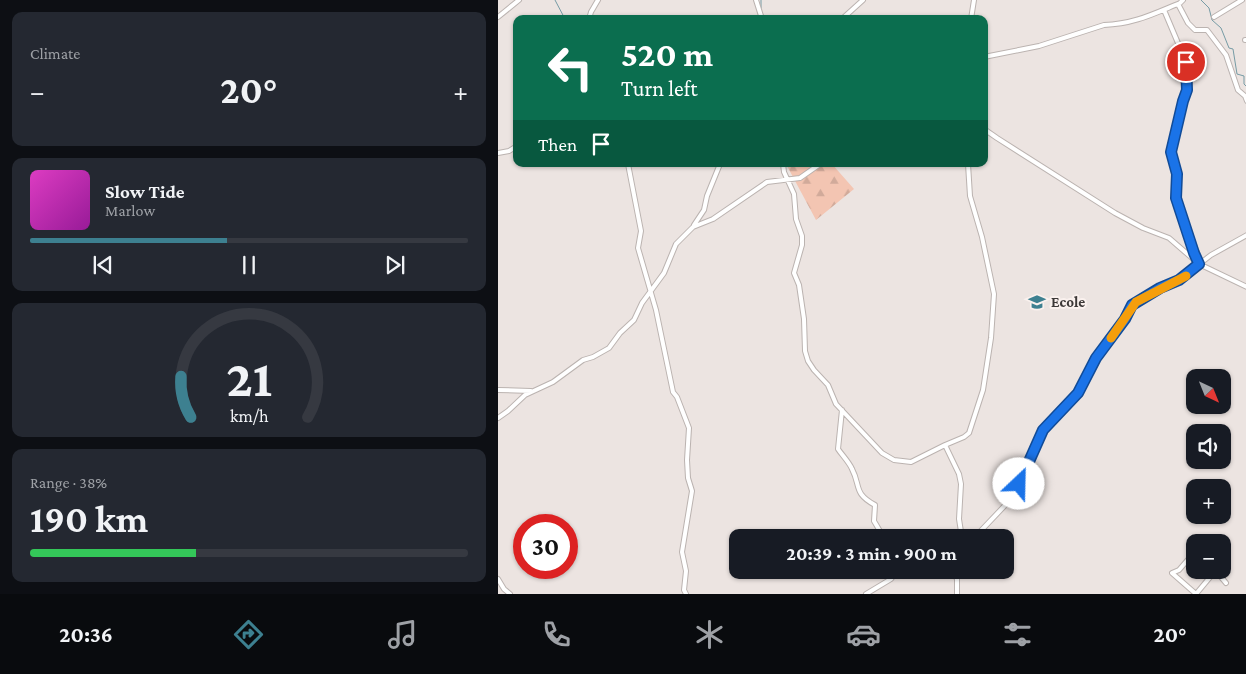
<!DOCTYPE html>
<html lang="en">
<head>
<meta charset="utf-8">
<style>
  :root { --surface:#171b24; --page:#242831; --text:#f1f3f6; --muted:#9ea1a6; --line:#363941; --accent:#3d8090 }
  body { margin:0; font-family:"Crimson Pro",serif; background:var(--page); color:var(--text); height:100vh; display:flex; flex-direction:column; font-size:19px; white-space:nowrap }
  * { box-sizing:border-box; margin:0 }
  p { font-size:16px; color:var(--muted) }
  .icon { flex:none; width:28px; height:28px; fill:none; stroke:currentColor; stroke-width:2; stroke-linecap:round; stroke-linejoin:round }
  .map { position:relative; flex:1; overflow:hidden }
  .panel { display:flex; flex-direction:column; gap:12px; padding:12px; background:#0d0f14; width:498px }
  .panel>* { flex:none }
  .hud { position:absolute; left:15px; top:15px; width:475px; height:152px; border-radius:10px; box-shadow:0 1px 4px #0004; background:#0b6e4f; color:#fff; overflow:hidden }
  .needle { width:32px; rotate:137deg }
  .buttons { position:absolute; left:688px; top:369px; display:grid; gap:10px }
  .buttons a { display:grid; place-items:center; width:45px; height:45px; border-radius:10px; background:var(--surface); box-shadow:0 1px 4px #0004; font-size:25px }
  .speed { position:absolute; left:15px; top:514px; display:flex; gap:10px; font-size:25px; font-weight:700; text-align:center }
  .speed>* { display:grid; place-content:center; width:65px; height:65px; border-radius:50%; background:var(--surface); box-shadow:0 1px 4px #0004; line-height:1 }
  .speed .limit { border:8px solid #d22; background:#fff; color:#111 }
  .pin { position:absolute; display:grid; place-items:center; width:42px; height:42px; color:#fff; margin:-21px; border:2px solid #fff; border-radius:50%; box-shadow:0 1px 5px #0007 }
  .me { position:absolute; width:55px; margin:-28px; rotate:24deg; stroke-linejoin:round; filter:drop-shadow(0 0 4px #0008) }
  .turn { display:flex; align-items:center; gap:18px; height:105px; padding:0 25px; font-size:22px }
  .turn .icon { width:65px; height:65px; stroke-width:2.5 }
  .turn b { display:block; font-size:35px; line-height:42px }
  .then { display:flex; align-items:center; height:48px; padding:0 25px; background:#0003; gap:10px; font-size:19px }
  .big { font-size:38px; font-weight:700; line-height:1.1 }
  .panel .widget { flex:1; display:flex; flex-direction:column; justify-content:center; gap:8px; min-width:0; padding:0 18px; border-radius:10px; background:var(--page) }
  .panel .dial { align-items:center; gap:0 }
  .dial svg { height:130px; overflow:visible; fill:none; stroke:var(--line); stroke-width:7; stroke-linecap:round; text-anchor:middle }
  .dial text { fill:var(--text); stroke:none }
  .song { display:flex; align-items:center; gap:15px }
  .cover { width:60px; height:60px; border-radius:8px; background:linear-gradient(135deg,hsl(310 70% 55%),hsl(300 70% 35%)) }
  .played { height:5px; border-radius:2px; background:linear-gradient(90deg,var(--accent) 45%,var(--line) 45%) }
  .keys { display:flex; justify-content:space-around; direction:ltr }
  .heat { display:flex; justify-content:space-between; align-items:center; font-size:28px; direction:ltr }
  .charge { height:8px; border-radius:4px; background:linear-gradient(90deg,#34c759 38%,var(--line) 0) }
  .trip { position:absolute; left:231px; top:529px; width:285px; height:50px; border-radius:10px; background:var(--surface); box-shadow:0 1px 4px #0004; font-weight:700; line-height:50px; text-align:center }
  .tabs { display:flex; height:80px; justify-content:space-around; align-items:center; background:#090b0e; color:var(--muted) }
  .tabs .icon { width:35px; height:35px }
  .tabs .on { color:var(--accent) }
  .tabs b { font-size:22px; color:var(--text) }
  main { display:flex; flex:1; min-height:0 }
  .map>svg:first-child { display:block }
  .forest { fill:url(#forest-firs) }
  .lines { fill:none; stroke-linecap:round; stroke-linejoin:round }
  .stream { stroke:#769ba5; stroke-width:1 }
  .minor-casing { stroke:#bbb3b0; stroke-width:6 }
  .minor { stroke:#fff; stroke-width:4 }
  .route-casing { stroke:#114b97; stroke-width:12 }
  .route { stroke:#1a73e8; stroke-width:9 }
  .slow { stroke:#f59e0b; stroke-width:9 }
  .labels { text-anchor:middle; stroke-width:4; stroke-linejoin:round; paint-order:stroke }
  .poi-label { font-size:15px; font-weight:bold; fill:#3c3837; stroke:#faf1ee; text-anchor:start }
</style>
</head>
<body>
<main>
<section class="panel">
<div class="widget"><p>Climate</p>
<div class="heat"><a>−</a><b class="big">20°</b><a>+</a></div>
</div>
<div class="widget">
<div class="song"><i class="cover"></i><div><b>Slow Tide</b><p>Marlow</p></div></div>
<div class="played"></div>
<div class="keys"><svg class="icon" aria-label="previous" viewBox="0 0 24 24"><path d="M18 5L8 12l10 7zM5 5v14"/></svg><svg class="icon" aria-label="pause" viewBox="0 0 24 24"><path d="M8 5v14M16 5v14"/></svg><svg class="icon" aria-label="next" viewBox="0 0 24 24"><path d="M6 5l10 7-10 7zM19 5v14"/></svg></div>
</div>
<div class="widget dial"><svg viewBox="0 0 100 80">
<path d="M14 69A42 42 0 1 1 86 69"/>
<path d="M14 69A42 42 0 0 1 8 44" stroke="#3d8090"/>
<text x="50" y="56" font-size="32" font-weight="700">21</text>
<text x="50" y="72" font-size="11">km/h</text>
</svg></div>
<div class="widget"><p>Range · 38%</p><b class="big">190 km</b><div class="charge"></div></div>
</section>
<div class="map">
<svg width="749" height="594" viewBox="0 0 749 594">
  <defs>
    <pattern id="forest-firs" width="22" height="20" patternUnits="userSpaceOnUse" patternTransform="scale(1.25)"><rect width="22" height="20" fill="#f3c5b2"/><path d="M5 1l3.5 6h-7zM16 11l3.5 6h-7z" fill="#d1aa9a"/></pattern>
  </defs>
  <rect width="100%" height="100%" fill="#ece4e1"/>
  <path class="forest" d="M 288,164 L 320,164 L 323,166 L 327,164 L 334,164 L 356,189 L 318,220 Z"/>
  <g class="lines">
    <path class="stream" d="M 57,0 L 67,19
      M 263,0 L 263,8
      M 703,0 L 711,8 L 714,20 L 723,28 L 731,48 L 735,49 L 739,74 L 746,76 L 746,84 L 749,87"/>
    <g class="minor-casing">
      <path id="minor" d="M 258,0 L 264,19
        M 680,4 L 690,23 L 697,30 L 709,30 L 728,55 L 740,90 L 747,96 L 749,101
        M 666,10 L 688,62 L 689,90 L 685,101 L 673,153 L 679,174 L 678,199 L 696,253 L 700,261
        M 0,17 L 21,0
        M 716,17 L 744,0
        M 91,19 L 93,12 L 100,0
        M 344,19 L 365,0
        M 473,19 L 476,0
        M 747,40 L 749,40
        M 486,57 L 541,46 L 606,25 C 636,24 655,14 682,3 L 685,0
        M 486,129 L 499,138 L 617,213 L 645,228 L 671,238 L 701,264 L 749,287
        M 0,153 L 11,151 L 19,146
        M 130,164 L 143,231 L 140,248 L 158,310 L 175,392 L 179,397 L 191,428 L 189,460 L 190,478 L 194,491 L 184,552 L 188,571 L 186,590 L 188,594
        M 285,164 L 286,172 L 296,194 L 298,219 L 304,236 L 304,245 L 296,273 L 301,285 L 306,319 L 307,351 L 310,361 L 316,370 L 330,385 L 338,404 L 384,453 L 396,460 L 413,462 L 447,445
        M 196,225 L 206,210 L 209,196 L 222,164
        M 0,390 L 33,391
        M 344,410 L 340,449 C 344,455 351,462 354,469 C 363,486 355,493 377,505 L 376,521 L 386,538
        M 0,418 L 10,411 L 27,395 L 55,382 L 85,360 L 95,357 L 111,348 L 122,333 L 136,320 L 144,303 L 166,273 L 178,244 L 195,227 L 215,219 L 269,182 L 302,178 L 322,164
        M 464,538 L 461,519 L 463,484 L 461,474 L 447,445 L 466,437 L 471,433 L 485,390 L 493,338 L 496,294 L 484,237 L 472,196 L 470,164
        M 476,538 L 514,498 L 545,430 L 580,393 L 598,358 L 627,319 L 634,305 L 661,288 L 681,280 L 713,255 L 749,235
        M 705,542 L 710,537 L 713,537 L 715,542
        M 694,555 L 681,570 L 674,573 L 698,594
        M 724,558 L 727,560 L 724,564
        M 447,570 L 459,578 L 459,594
        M 707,570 L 713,576
        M 718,571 L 728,583
        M 459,578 L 461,570
        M 0,579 L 6,589 L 12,594
        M 368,594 L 393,579 L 400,570
        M 698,594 L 718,570"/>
    </g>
    <use href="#minor" class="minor"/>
  </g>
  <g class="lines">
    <g class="route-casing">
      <path id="route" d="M 521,484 L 545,430 L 580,393 L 598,358 L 627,319 L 634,305 L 662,288 L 681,280 L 701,264 L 696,253 L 678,198 L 679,174 L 673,152 L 685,101 L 689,90 L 688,62"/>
    </g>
    <use href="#route" class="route"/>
    <path class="slow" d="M 613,338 L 638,302 L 688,276"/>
  </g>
  <defs>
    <g id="school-bare" transform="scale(1.35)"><path d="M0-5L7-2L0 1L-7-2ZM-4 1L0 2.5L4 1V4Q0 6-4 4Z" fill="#3d8090" stroke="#faf1ee" stroke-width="2.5" paint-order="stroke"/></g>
  </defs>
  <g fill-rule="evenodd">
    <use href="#school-bare" x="539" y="302"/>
  </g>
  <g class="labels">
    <g class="poi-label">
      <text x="553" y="307">Ecole</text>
    </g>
  </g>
</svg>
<div class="buttons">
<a><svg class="needle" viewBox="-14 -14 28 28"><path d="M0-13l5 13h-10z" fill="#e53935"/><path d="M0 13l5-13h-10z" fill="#9ea1a6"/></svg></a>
<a><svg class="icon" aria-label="sound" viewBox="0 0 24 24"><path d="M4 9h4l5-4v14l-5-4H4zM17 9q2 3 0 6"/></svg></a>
<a>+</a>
<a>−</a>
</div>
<div class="speed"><div class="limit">30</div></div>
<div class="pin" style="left:688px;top:62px;background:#d93025"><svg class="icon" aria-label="arrive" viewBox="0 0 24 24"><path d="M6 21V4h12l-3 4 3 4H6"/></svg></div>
<svg class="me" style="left:521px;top:484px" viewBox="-20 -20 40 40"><circle r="19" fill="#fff"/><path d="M0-13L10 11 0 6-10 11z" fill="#1a73e8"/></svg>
<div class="trip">20:39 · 3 min · 900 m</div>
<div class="hud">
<div class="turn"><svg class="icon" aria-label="left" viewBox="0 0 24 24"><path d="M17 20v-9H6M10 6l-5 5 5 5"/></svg><div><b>520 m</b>Turn left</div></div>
<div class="then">Then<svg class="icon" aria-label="arrive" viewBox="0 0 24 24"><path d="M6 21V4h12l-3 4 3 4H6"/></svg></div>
</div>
</div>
</main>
<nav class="tabs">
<b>20:36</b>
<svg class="icon on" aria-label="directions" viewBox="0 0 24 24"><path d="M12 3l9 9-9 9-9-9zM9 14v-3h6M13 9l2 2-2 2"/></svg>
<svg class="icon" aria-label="music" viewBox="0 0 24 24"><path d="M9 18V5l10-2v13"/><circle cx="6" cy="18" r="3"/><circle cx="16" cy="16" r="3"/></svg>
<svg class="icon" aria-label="phone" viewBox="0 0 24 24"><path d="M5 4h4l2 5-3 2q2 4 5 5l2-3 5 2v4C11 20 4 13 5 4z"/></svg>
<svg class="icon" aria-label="climate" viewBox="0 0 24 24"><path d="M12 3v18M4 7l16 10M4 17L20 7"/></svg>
<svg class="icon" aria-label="car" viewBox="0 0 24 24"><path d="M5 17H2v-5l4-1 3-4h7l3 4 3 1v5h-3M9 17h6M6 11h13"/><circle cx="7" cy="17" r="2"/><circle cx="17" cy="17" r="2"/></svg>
<svg class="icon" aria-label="filters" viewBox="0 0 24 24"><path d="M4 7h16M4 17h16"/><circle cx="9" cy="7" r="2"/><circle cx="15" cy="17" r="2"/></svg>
<b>20°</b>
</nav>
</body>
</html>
